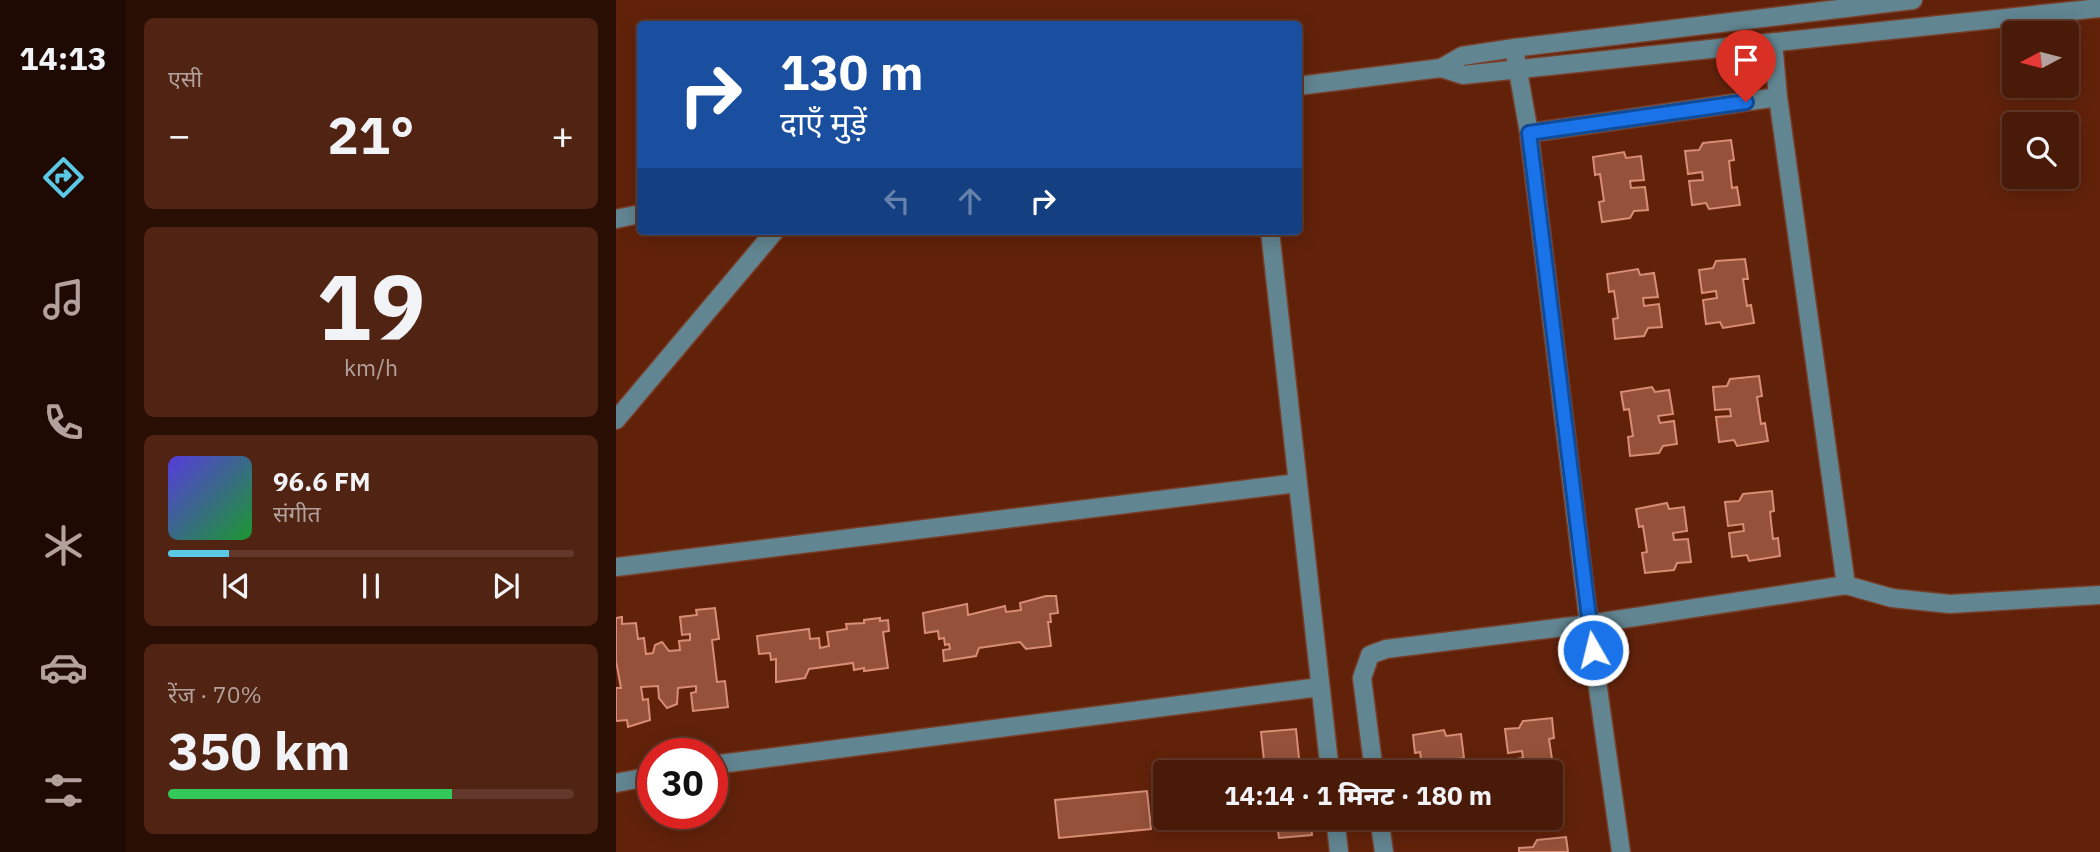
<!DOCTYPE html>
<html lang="hi">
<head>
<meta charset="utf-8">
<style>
  :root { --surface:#4a1a08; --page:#512312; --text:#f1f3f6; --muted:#b2a19c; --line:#613829; --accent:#5bc8e6 }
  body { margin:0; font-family:"IBM Plex Sans","Noto Sans Devanagari",sans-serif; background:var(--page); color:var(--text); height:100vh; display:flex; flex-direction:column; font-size:26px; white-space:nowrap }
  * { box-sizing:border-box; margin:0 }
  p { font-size:23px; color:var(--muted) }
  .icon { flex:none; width:38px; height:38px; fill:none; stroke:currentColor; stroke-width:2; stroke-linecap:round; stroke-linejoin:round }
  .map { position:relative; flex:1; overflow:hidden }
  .side { display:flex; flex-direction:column; gap:18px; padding:18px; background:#290e04; width:490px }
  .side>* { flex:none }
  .guide { position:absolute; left:21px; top:21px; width:665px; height:214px; border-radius:7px; box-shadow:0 4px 18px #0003,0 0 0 2px var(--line); background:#1a4fa0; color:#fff; overflow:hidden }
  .needle { width:46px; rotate:263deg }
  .tools { position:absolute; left:1386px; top:21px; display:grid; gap:14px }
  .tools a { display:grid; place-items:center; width:77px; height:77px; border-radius:7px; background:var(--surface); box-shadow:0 4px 18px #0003,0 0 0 2px var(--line); font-size:35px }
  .speed { position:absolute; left:21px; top:738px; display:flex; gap:14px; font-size:35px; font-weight:700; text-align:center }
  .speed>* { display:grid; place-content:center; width:91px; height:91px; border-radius:50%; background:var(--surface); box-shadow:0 4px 18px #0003,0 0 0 2px var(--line); line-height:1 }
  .speed .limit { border:10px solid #d22; background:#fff; color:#111 }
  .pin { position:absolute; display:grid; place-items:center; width:60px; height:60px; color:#fff; margin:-72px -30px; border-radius:50% 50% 50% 0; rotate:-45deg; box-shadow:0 0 7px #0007 }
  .pin .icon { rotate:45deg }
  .me { position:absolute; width:77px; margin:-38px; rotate:352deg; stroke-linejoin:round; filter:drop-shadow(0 0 5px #0008) }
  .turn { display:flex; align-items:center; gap:24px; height:147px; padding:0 28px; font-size:32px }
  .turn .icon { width:91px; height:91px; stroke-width:2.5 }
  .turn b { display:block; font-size:49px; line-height:60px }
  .lanes { display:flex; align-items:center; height:66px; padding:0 28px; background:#0003; justify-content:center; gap:35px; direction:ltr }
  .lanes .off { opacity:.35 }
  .big { font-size:52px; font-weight:800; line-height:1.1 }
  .side .card { flex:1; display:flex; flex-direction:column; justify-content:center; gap:10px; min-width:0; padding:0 24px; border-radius:10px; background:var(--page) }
  .side .dial { align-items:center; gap:0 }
  .dial b { font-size:91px; line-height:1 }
  .song { display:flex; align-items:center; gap:21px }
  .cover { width:84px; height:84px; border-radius:10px; background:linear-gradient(135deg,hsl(250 70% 55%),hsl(130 70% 35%)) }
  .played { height:7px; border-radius:4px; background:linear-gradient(90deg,var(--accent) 15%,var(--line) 15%) }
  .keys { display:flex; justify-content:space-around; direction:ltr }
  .heat { display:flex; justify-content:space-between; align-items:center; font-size:38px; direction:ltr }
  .charge { height:10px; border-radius:5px; background:linear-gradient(90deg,#34c759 70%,var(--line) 0) }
  .trip { position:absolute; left:537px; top:760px; width:410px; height:70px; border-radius:7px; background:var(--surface); box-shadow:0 4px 18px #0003,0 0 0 2px var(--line); font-weight:800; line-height:70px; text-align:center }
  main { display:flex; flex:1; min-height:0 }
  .tab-bar { display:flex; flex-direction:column; width:126px; justify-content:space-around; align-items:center; background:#1e0a03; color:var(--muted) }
  .tab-bar .icon { width:49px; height:49px }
  .tab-bar .on { color:var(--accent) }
  .tab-bar b { font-size:32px; color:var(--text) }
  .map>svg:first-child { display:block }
  .building { fill:#96513a; stroke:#d88d74; stroke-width:2 }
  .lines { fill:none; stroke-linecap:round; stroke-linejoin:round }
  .minor-casing { stroke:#783e29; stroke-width:21 }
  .minor { stroke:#618591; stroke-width:18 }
  .route-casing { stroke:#114b97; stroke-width:18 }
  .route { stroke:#1a73e8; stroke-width:12 }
</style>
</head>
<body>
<main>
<nav class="tab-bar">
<b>14:13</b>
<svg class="icon on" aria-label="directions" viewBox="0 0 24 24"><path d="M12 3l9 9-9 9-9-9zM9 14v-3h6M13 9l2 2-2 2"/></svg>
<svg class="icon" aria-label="music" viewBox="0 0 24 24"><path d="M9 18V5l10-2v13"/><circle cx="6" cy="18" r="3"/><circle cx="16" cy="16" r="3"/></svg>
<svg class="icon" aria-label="phone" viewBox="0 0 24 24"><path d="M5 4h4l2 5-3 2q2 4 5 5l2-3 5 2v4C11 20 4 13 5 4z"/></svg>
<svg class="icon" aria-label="climate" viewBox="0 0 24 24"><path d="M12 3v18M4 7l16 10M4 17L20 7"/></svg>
<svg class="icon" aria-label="car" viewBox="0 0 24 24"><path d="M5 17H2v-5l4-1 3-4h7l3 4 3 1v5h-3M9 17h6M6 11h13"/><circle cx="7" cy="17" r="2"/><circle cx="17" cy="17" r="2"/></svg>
<svg class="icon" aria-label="filters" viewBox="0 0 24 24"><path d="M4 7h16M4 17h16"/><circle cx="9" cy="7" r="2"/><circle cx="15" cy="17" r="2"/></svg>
</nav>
<section class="side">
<div class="card"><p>एसी</p>
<div class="heat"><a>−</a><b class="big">21°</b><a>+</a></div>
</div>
<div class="card dial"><b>19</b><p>km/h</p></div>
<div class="card">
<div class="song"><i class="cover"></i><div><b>96.6 FM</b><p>संगीत</p></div></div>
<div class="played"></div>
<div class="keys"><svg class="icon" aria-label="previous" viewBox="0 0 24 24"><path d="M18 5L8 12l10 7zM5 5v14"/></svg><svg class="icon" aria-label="pause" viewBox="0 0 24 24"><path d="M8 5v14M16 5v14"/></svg><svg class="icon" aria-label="next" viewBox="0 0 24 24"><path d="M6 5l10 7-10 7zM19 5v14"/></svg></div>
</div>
<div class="card"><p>रेंज · 70%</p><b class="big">350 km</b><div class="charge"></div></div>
</section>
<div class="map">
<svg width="1484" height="852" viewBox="0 0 1484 852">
  <rect width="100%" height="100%" fill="#62220a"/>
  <path class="building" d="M 1115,140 L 1118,160 L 1113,161 L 1116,188 L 1121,187 L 1124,205 L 1093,209 L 1090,203 L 1076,205 L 1073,181 L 1087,180 L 1086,172 L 1072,174 L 1069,151 L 1083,150 L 1087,143 Z
    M 1008,152 L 1010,158 L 1025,156 L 1028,180 L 1014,181 L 1015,188 L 1029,187 L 1032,210 L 1018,211 L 1014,218 L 986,222 L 983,202 L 988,201 L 984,174 L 979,175 L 977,157 Z
    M 1129,259 L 1132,279 L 1127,279 L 1131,306 L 1135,305 L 1138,323 L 1107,328 L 1104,322 L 1090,324 L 1087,300 L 1101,298 L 1100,291 L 1086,293 L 1083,270 L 1097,268 L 1100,261 Z
    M 1022,269 L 1024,275 L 1038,273 L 1042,297 L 1027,298 L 1028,306 L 1043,304 L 1046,327 L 1032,328 L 1028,336 L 999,339 L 997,319 L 1002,318 L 998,291 L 993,292 L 991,274 Z
    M 1143,376 L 1146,396 L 1141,397 L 1145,424 L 1149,423 L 1152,441 L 1121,446 L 1118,440 L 1103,442 L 1100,417 L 1115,416 L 1114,409 L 1099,410 L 1097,387 L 1111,386 L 1114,379 Z
    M 1036,387 L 1039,392 L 1053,390 L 1057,414 L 1042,416 L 1044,423 L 1058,421 L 1061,444 L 1047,446 L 1043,453 L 1014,456 L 1012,437 L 1017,436 L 1013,409 L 1008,410 L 1005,392 Z
    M 1156,491 L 1158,511 L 1154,512 L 1157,539 L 1162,538 L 1164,556 L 1133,561 L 1131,555 L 1116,557 L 1113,533 L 1128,531 L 1127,524 L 1112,526 L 1109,502 L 1123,501 L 1127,494 Z
    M 1051,503 L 1053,509 L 1068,507 L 1071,531 L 1057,533 L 1058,540 L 1072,539 L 1075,562 L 1061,563 L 1058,570 L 1029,573 L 1026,553 L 1031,552 L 1027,526 L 1023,527 L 1020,509 Z
    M 430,596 L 440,596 L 442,613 L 434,614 L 435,622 L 432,622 L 435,646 L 410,649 L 404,642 L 363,648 L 360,656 L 328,661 L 327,650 L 334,649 L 333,644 L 329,645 L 328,638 L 323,639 L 322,631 L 309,633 L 307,613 L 351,604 L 352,615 L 389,606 L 390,612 L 405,610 L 404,603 Z
    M 99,608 L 103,639 L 96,640 L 101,682 L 109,681 L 112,707 L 77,711 L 75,693 L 80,692 L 80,686 L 62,688 L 61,704 L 51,708 L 43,698 L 42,686 L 25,687 L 27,700 L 32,699 L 34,720 L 12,727 L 11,720 L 0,721 L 0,688 L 5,688 L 0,661 L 0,618 L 6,617 L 6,624 L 20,623 L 22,639 L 28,638 L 30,654 L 37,653 L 39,645 L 46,642 L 53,651 L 64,650 L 63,641 L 74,640 L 74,634 L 66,635 L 64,617 L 81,615 L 80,610 Z
    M 264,618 L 264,621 L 272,620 L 273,631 L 267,632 L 272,668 L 248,671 L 248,668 L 238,670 L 237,663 L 193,669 L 189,678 L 160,682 L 160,659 L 155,660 L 154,653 L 143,654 L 141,636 L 193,629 L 194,639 L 203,638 L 204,648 L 213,646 L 211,632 L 231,629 L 230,624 L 248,623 L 248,620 Z
    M 936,718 L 938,738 L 933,739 L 937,766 L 941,765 L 944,783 L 934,784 L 934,772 L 894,772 L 893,760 L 907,758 L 906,751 L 892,753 L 889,729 L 903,728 L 907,721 Z
    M 680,729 L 684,768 L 649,771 L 645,732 Z
    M 828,730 L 830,736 L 845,734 L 848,758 L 834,760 L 835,767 L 849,765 L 850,772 L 807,772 L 804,752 L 799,753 L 797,735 Z
    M 37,784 L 37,804 L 26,806 L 23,786 Z
    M 531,791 L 535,829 L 443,838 L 439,800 Z
    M 660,817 L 694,817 L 696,835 L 663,838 Z
    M 950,837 L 952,852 L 903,852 L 903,848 L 917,847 L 921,840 Z"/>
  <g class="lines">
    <g class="minor-casing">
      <path id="minor" d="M 898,48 L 913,133 L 973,624 L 1005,852
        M 825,68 L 847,75 L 1484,8
        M 682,86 L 825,68 L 846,56 L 898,48 L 1297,0
        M 913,133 L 1162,97
        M 0,219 L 24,214
        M 654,231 L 714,772
        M 0,420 L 159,231
        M 0,567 L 681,483
        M 1230,585 L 1276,598 L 1334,604 L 1484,595
        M 96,765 L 704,687
        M 758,772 L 746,678 L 754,655 L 770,649 L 973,624 L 1230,585 L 1162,97 L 1157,42
        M 0,783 L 37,776
        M 719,817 L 723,852
        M 763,817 L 768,852"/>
    </g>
    <use href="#minor" class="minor"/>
  </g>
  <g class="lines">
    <g class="route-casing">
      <path id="route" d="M 977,650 L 913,133 L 1130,102"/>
    </g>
    <use href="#route" class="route"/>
  </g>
</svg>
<div class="tools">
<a><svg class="needle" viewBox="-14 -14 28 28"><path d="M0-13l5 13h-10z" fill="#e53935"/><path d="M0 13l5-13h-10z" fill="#b2a19c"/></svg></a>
<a><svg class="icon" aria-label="search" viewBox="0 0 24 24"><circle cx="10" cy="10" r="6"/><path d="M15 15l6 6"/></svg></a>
</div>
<div class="speed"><div class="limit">30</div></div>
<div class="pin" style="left:1130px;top:102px;background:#d93025"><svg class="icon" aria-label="arrive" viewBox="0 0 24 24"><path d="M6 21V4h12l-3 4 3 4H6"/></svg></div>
<svg class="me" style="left:977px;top:650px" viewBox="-20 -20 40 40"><circle r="17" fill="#1a73e8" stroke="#fff" stroke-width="3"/><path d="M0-11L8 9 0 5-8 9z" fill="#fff"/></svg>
<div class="trip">14:14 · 1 मिनट · 180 m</div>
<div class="guide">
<div class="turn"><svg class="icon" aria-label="right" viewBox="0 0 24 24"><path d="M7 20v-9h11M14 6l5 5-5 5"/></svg><div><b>130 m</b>दाएँ मुड़ें</div></div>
<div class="lanes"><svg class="icon off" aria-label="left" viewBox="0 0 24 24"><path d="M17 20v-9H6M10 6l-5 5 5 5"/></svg><svg class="icon off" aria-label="ahead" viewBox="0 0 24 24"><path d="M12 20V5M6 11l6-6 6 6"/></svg><svg class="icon" aria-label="right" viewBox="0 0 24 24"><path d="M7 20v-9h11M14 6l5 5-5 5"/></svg></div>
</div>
</div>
</main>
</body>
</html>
